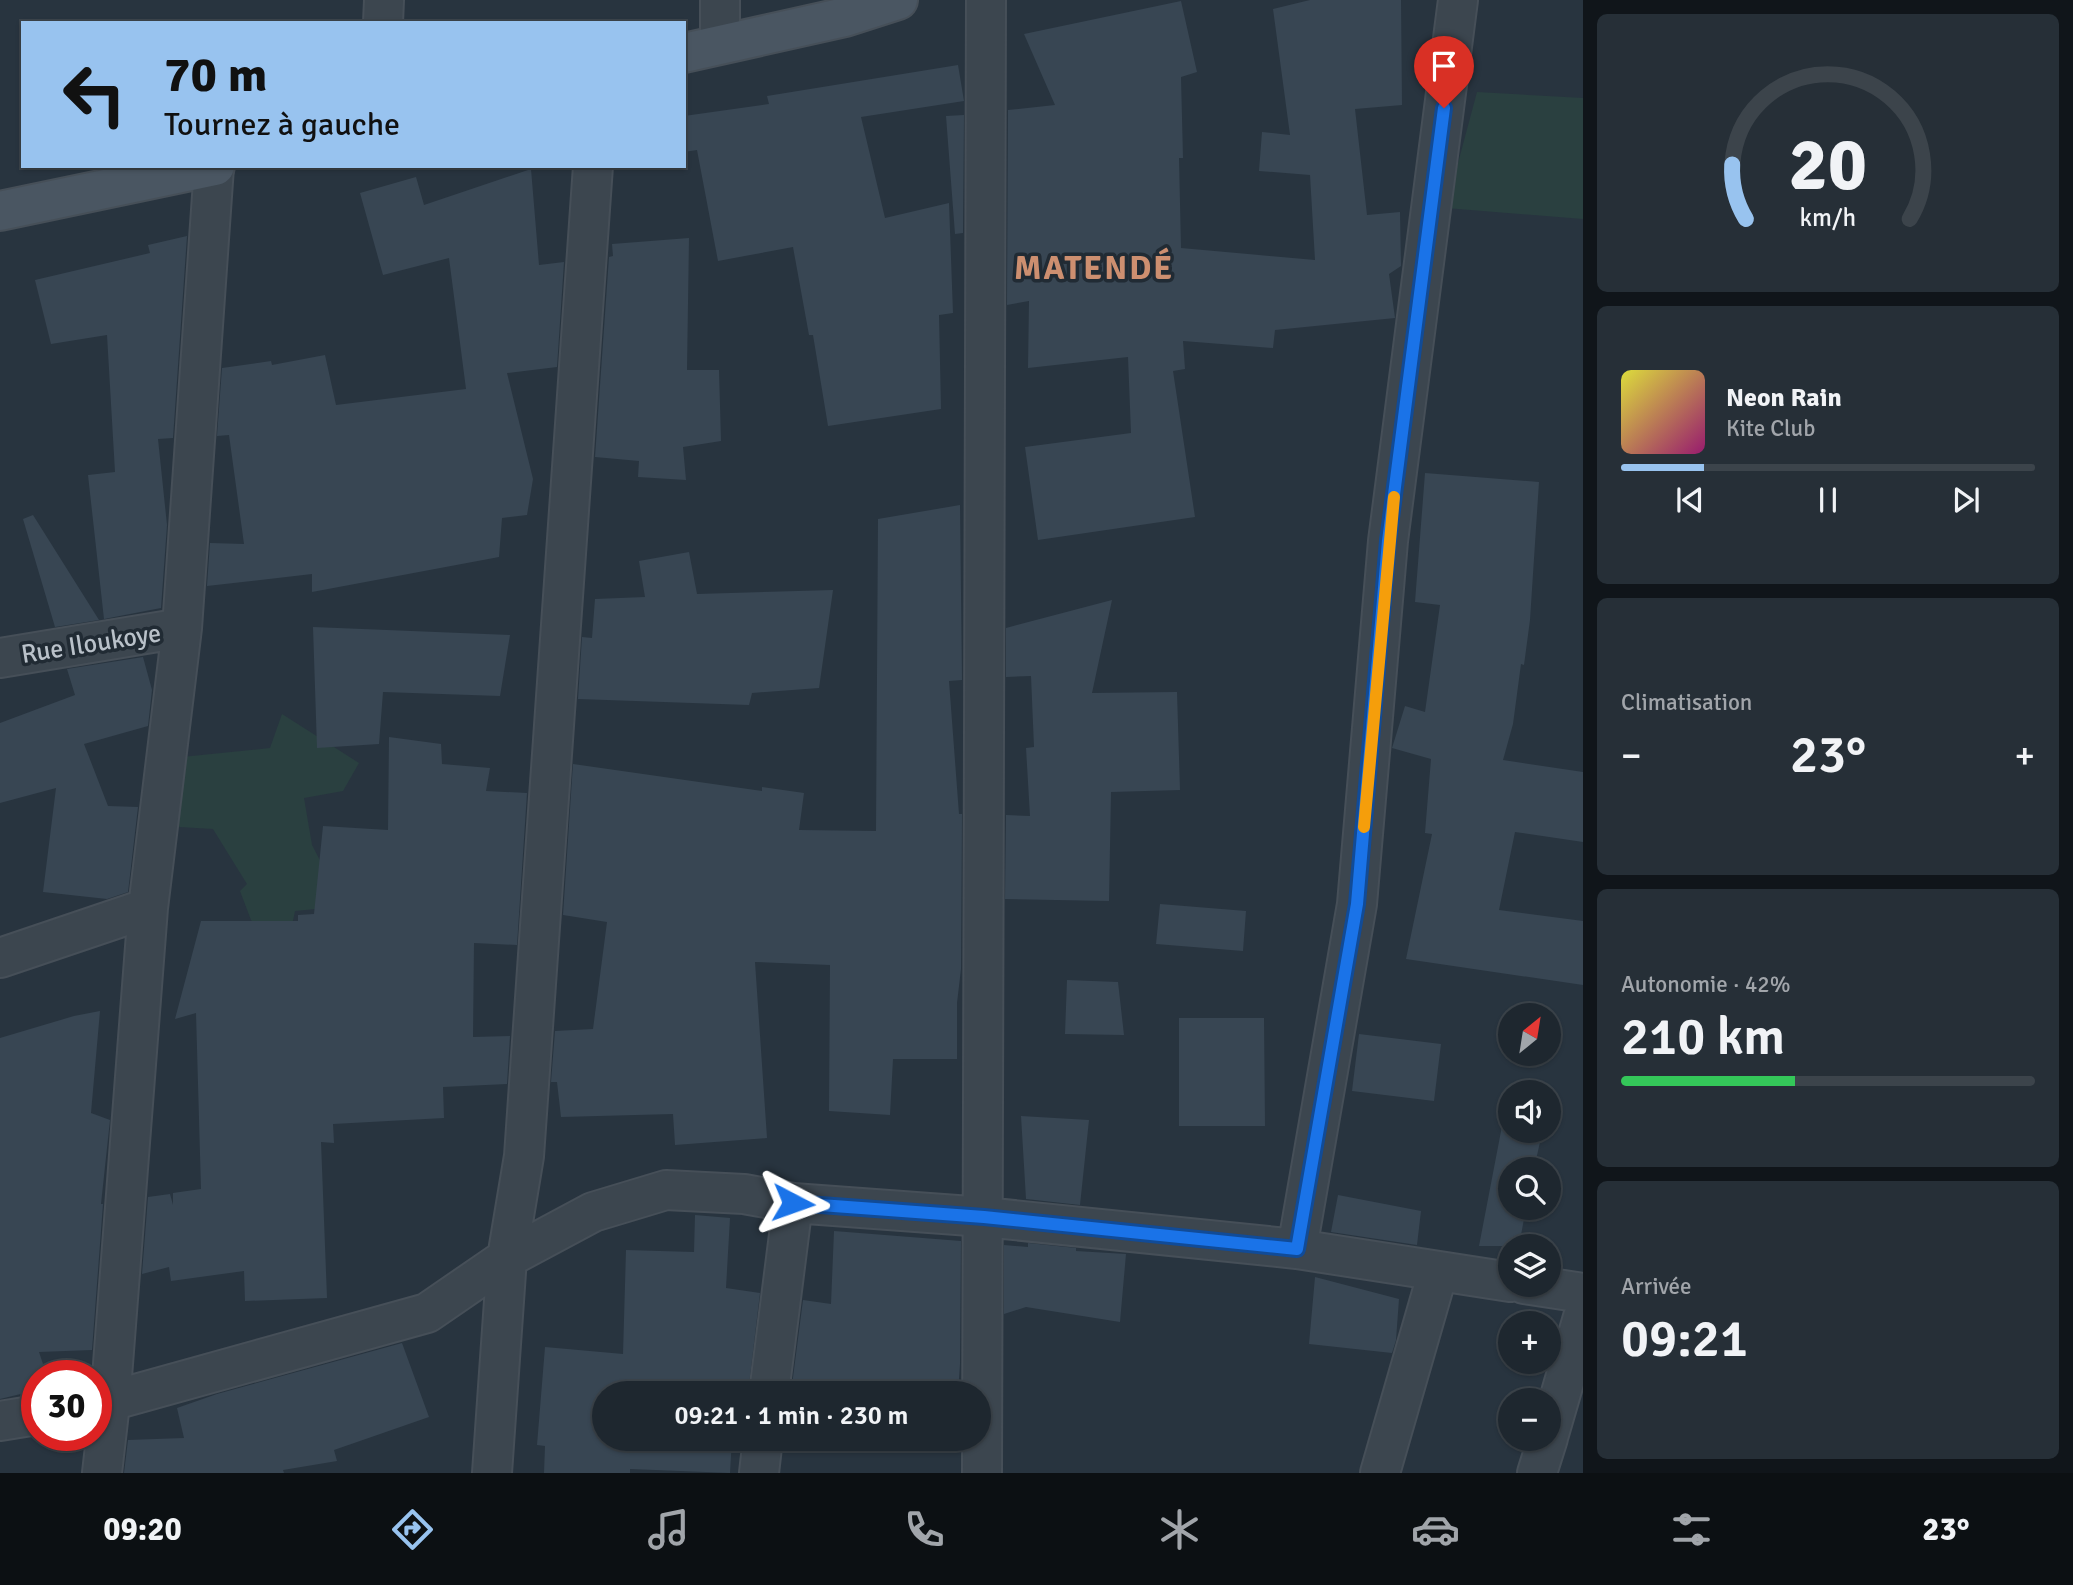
<!DOCTYPE html>
<html lang="fr">
<head>
<meta charset="utf-8">
<style>
  :root { --surface:#1e272f; --page:#262f37; --text:#f1f3f6; --muted:#a1a5aa; --line:#3c444b; --accent:#98c3ef }
  body { margin:0; font-family:Signika,sans-serif; background:var(--page); color:var(--text); height:100vh; display:flex; flex-direction:column; font-size:26px; white-space:nowrap }
  * { box-sizing:border-box; margin:0 }
  p { font-size:23px; color:var(--muted) }
  .icon { flex:none; width:38px; height:38px; fill:none; stroke:currentColor; stroke-width:2; stroke-linecap:round; stroke-linejoin:round }
  .map { position:relative; flex:1; overflow:hidden }
  .drawer { display:flex; flex-direction:column; gap:14px; padding:14px; background:#10151a; width:490px }
  .drawer>* { flex:none }
  .guide { position:absolute; left:21px; top:21px; width:665px; height:147px; border-radius:0px; box-shadow:0 2px 5px #0004,0 0 0 2px var(--line); background:#98c3ef; color:#111; overflow:hidden }
  .needle { width:46px; rotate:30deg }
  .fabs { position:absolute; left:1498px; top:1003px; display:grid; gap:14px }
  .fabs a { display:grid; place-items:center; width:63px; height:63px; border-radius:50%; background:var(--surface); box-shadow:0 2px 5px #0004,0 0 0 2px var(--line); font-size:35px }
  .speed { position:absolute; left:21px; top:1360px; display:flex; gap:14px; font-size:35px; font-weight:700; text-align:center }
  .speed>* { display:grid; place-content:center; width:91px; height:91px; border-radius:50%; background:var(--surface); box-shadow:0 2px 5px #0004,0 0 0 2px var(--line); line-height:1 }
  .speed .limit { border:10px solid #d22; background:#fff; color:#111 }
  .pin { position:absolute; display:grid; place-items:center; width:60px; height:60px; color:#fff; margin:-72px -30px; border-radius:50% 50% 50% 0; rotate:-45deg; box-shadow:0 0 7px #0007 }
  .pin .icon { rotate:45deg }
  .me { position:absolute; width:77px; margin:-38px; rotate:94deg; stroke-linejoin:round; filter:drop-shadow(0 0 5px #0008) }
  .turn { display:flex; align-items:center; gap:24px; height:147px; padding:0 28px; font-size:32px }
  .turn .icon { width:91px; height:91px; stroke-width:2.5 }
  .turn b { display:block; font-size:49px; line-height:60px }
  .big { font-size:52px; font-weight:600; line-height:1.1 }
  .drawer .widget { flex:1; display:flex; flex-direction:column; justify-content:center; gap:10px; min-width:0; padding:0 24px; border-radius:10px; background:var(--page) }
  .drawer .dial { align-items:center; gap:0 }
  .dial svg { height:182px; overflow:visible; fill:none; stroke:var(--line); stroke-width:7; stroke-linecap:round; text-anchor:middle }
  .dial text { fill:var(--text); stroke:none }
  .song { display:flex; align-items:center; gap:21px }
  .cover { width:84px; height:84px; border-radius:10px; background:linear-gradient(135deg,hsl(60 70% 55%),hsl(320 70% 35%)) }
  .played { height:7px; border-radius:4px; background:linear-gradient(90deg,var(--accent) 20%,var(--line) 20%) }
  .keys { display:flex; justify-content:space-around; direction:ltr }
  .heat { display:flex; justify-content:space-between; align-items:center; font-size:38px; direction:ltr }
  .charge { height:10px; border-radius:5px; background:linear-gradient(90deg,#34c759 42%,var(--line) 0) }
  .trip { position:absolute; left:592px; top:1381px; width:399px; height:70px; border-radius:35px; background:var(--surface); box-shadow:0 2px 5px #0004,0 0 0 2px var(--line); font-weight:600; line-height:70px; text-align:center }
  .dock { display:flex; height:112px; justify-content:space-around; align-items:center; background:#0c1013; color:var(--muted) }
  .dock .icon { width:49px; height:49px }
  .dock .selected { color:var(--accent) }
  .dock b { font-size:32px; color:var(--text) }
  main { display:flex; flex:1; min-height:0 }
  .map>svg:first-child { display:block }
  .green { fill:#2a4040 }
  .building { fill:#384653 }
  .lines { fill:none; stroke-linecap:round; stroke-linejoin:round }
  .minor-casing { stroke:#464f58; stroke-width:42 }
  .secondary-casing { stroke:#464f58; stroke-width:42 }
  .minor { stroke:#3c464f; stroke-width:38 }
  .secondary { stroke:#4a5662; stroke-width:38 }
  .route-casing { stroke:#114b97; stroke-width:18 }
  .route { stroke:#1a73e8; stroke-width:12 }
  .slow { stroke:#f59e0b; stroke-width:12 }
  .labels { text-anchor:middle; stroke-width:7; stroke-linejoin:round; paint-order:stroke }
  .street-label { font-size:26px; fill:#b9c1c9; stroke:#212b34 }
  .district-label { font-size:33px; font-weight:bold; letter-spacing:2px; fill:#cd8f70; stroke:#212b34 }
</style>
</head>
<body>
<main>
<div class="map">
<svg width="1583" height="1473" viewBox="0 0 1583 1473">
  <rect width="100%" height="100%" fill="#28343f"/>
  <path class="green" d="M 1477,92 L 1583,98 L 1583,219 L 1446,208 Z
    M 282,714 L 359,763 L 343,791 L 304,798 L 312,845 L 329,878 L 315,909 L 295,911 L 291,930 L 259,928 L 251,920 L 240,891 L 247,884 L 213,829 L 163,826 L 172,758 L 270,748 Z"/>
  <path class="building" d="M 1310,0 L 1401,0 L 1402,105 L 1355,109 L 1367,215 L 1400,212 L 1401,266 L 1389,274 L 1395,318 L 1275,330 L 1273,348 L 1183,341 L 1185,369 L 1173,371 L 1195,517 L 1038,540 L 1025,447 L 1131,433 L 1128,357 L 1028,368 L 1029,301 L 1007,305 L 1008,110 L 1055,105 L 1024,34 L 1181,1 L 1197,72 L 1181,77 L 1183,158 L 1179,158 L 1181,248 L 1315,260 L 1310,175 L 1259,171 L 1262,132 L 1290,135 L 1273,9 Z
    M 958,65 L 964,101 L 861,117 L 885,218 L 949,203 L 953,313 L 939,315 L 941,409 L 828,426 L 813,335 L 809,335 L 793,247 L 718,261 L 697,150 L 684,152 L 684,116 L 769,104 L 767,96 Z
    M 964,115 L 963,233 L 955,234 L 946,116 Z
    M 531,169 L 539,265 L 564,262 L 557,367 L 507,373 L 533,479 L 527,515 L 502,518 L 499,557 L 312,592 L 312,574 L 207,586 L 210,543 L 244,544 L 229,435 L 217,436 L 222,368 L 271,361 L 272,365 L 325,355 L 336,405 L 466,389 L 449,258 L 383,275 L 360,193 L 416,177 L 424,205 Z
    M 187,236 L 173,438 L 158,439 L 167,525 L 161,608 L 104,619 L 88,475 L 115,472 L 107,335 L 51,344 L 35,280 L 150,253 L 148,245 Z
    M 689,238 L 687,370 L 719,370 L 721,441 L 683,447 L 686,480 L 638,477 L 639,461 L 595,457 L 609,257 L 613,256 L 612,244 Z
    M 1425,473 L 1539,482 L 1530,620 L 1524,665 L 1521,664 L 1513,724 L 1503,760 L 1583,772 L 1583,842 L 1515,832 L 1499,910 L 1583,921 L 1583,985 L 1406,959 L 1432,834 L 1425,833 L 1431,759 L 1392,748 L 1405,706 L 1425,712 L 1440,605 L 1415,602 Z
    M 960,505 L 962,680 L 949,681 L 959,814 L 962,814 L 961,969 L 957,1003 L 957,1059 L 893,1059 L 890,1115 L 829,1111 L 830,965 L 755,962 L 767,1138 L 675,1145 L 673,1114 L 561,1117 L 557,1082 L 551,1082 L 555,1031 L 593,1029 L 607,922 L 563,915 L 573,764 L 762,791 L 762,787 L 804,793 L 799,830 L 876,831 L 878,519 Z
    M 33,515 L 99,620 L 55,627 L 23,519 Z
    M 689,552 L 697,594 L 833,590 L 819,688 L 752,693 L 749,705 L 578,699 L 582,637 L 592,638 L 595,599 L 645,597 L 639,561 Z
    M 1112,600 L 1092,693 L 1177,692 L 1180,790 L 1111,792 L 1109,901 L 1005,899 L 1006,815 L 1030,816 L 1026,748 L 1034,747 L 1031,676 L 1006,677 L 1006,628 Z
    M 313,627 L 510,635 L 500,696 L 383,692 L 379,744 L 317,748 Z
    M 143,657 L 152,690 L 148,726 L 84,744 L 108,806 L 138,807 L 128,892 L 107,899 L 43,892 L 56,788 L 0,803 L 0,723 L 75,695 L 67,669 Z
    M 389,737 L 441,744 L 442,764 L 490,768 L 486,791 L 527,793 L 517,945 L 474,943 L 473,1037 L 510,1036 L 507,1084 L 443,1087 L 444,1118 L 333,1124 L 334,1143 L 321,1142 L 327,1298 L 245,1301 L 244,1271 L 171,1281 L 169,1267 L 142,1274 L 148,1197 L 170,1194 L 173,1205 L 173,1193 L 201,1189 L 196,1013 L 175,1019 L 201,921 L 298,921 L 298,915 L 314,914 L 323,826 L 388,830 Z
    M 1160,904 L 1246,911 L 1243,951 L 1156,944 Z
    M 1067,980 L 1118,982 L 1124,1035 L 1065,1034 Z
    M 100,1011 L 91,1113 L 110,1120 L 101,1204 L 103,1204 L 92,1350 L 39,1352 L 47,1376 L 37,1376 L 37,1390 L 0,1399 L 0,1038 L 74,1016 Z
    M 1179,1018 L 1264,1018 L 1265,1126 L 1179,1126 Z
    M 1359,1034 L 1441,1044 L 1434,1101 L 1352,1091 Z
    M 1021,1116 L 1089,1120 L 1080,1205 L 1026,1199 Z
    M 1502,1126 L 1510,1127 L 1510,1130 L 1542,1133 L 1534,1169 L 1510,1169 L 1510,1208 L 1526,1208 L 1519,1246 L 1479,1246 Z
    M 1338,1195 L 1421,1211 L 1417,1245 L 1331,1232 Z
    M 695,1215 L 730,1218 L 726,1288 L 760,1293 L 748,1393 L 604,1393 L 604,1438 L 732,1438 L 730,1473 L 630,1469 L 630,1473 L 544,1473 L 545,1446 L 537,1445 L 545,1347 L 623,1354 L 626,1250 L 694,1252 Z
    M 834,1231 L 961,1241 L 960,1364 L 958,1393 L 791,1393 L 803,1300 L 831,1304 Z
    M 1028,1243 L 1076,1248 L 1076,1251 L 1126,1254 L 1120,1322 L 1026,1307 L 1004,1314 L 1004,1245 L 1028,1247 Z
    M 1315,1277 L 1399,1299 L 1396,1340 L 1392,1353 L 1309,1344 Z
    M 402,1343 L 429,1417 L 334,1450 L 337,1461 L 283,1470 L 284,1473 L 124,1473 L 128,1440 L 184,1438 L 177,1408 L 217,1394 Z"/>
  <g class="lines">
    <g class="minor-casing">
      <path id="minor" d="M 383,23 L 384,0
        M 720,43 L 720,0
        M 0,658 L 182,628
        M 0,958 L 148,908
        M 1297,1249 L 1357,904 L 1388,541 L 1458,0
        M 1524,1284 L 1583,1293
        M 769,1393 L 793,1203
        M 96,1405 L 427,1313 L 507,1258 L 593,1212 L 666,1190 L 744,1194 L 793,1203 L 984,1217 L 1297,1249 L 1510,1282
        M 0,1421 L 37,1415
        M 1549,1434 L 1583,1317
        M 102,1473 L 110,1403 L 148,908 L 182,628 L 214,167
        M 492,1473 L 507,1258 L 524,1156 L 593,166
        M 759,1473 L 763,1438
        M 982,1473 L 986,0
        M 1380,1473 L 1438,1272
        M 1537,1473 L 1548,1438"/>
    </g>
    <g class="secondary-casing">
      <path id="secondary" d="M 684,53 L 845,17 L 898,0
        M 0,211 L 215,166"/>
    </g>
    <use href="#minor" class="minor"/>
    <use href="#secondary" class="secondary"/>
  </g>
  <g class="lines">
    <g class="route-casing">
      <path id="route" d="M 793,1203 L 984,1217 L 1297,1249 L 1357,904 L 1388,541 L 1444,108"/>
    </g>
    <use href="#route" class="route"/>
    <path class="slow" d="M 1364,827 L 1394,497"/>
  </g>
  <g class="labels">
    <g class="street-label">
      <text transform="translate(91 643) rotate(-9)" y="9">Rue Iloukoye</text>
    </g>
    <g class="district-label">
      <text x="1094" y="279">MATENDÉ</text>
    </g>
  </g>
</svg>
<div class="fabs">
<a><svg class="needle" viewBox="-14 -14 28 28"><path d="M0-13l5 13h-10z" fill="#e53935"/><path d="M0 13l5-13h-10z" fill="#a1a5aa"/></svg></a>
<a><svg class="icon" aria-label="sound" viewBox="0 0 24 24"><path d="M4 9h4l5-4v14l-5-4H4zM17 9q2 3 0 6"/></svg></a>
<a><svg class="icon" aria-label="search" viewBox="0 0 24 24"><circle cx="10" cy="10" r="6"/><path d="M15 15l6 6"/></svg></a>
<a><svg class="icon" aria-label="layers" viewBox="0 0 24 24"><path d="M12 4l9 5-9 5-9-5zM3 14l9 5 9-5"/></svg></a>
<a>+</a>
<a>−</a>
</div>
<div class="speed"><div class="limit">30</div></div>
<div class="pin" style="left:1444px;top:108px;background:#d93025"><svg class="icon" aria-label="arrive" viewBox="0 0 24 24"><path d="M6 21V4h12l-3 4 3 4H6"/></svg></div>
<svg class="me" style="left:793px;top:1203px" viewBox="-20 -20 40 40"><path d="M0-17L14 15 0 8-14 15z" fill="#1a73e8" stroke="#fff" stroke-width="4"/></svg>
<div class="trip">09:21 · 1 min · 230 m</div>
<div class="guide">
<div class="turn"><svg class="icon" aria-label="left" viewBox="0 0 24 24"><path d="M17 20v-9H6M10 6l-5 5 5 5"/></svg><div><b>70 m</b>Tournez à gauche</div></div>
</div>
</div>
<section class="drawer">
<div class="widget dial"><svg viewBox="0 0 100 80">
<path d="M14 69A42 42 0 1 1 86 69"/>
<path d="M14 69A42 42 0 0 1 8 45" stroke="#98c3ef"/>
<text x="50" y="56" font-size="32" font-weight="700">20</text>
<text x="50" y="72" font-size="11">km/h</text>
</svg></div>
<div class="widget">
<div class="song"><i class="cover"></i><div><b>Neon Rain</b><p>Kite Club</p></div></div>
<div class="played"></div>
<div class="keys"><svg class="icon" aria-label="previous" viewBox="0 0 24 24"><path d="M18 5L8 12l10 7zM5 5v14"/></svg><svg class="icon" aria-label="pause" viewBox="0 0 24 24"><path d="M8 5v14M16 5v14"/></svg><svg class="icon" aria-label="next" viewBox="0 0 24 24"><path d="M6 5l10 7-10 7zM19 5v14"/></svg></div>
</div>
<div class="widget"><p>Climatisation</p>
<div class="heat"><a>−</a><b class="big">23°</b><a>+</a></div>
</div>
<div class="widget"><p>Autonomie · 42%</p><b class="big">210 km</b><div class="charge"></div></div>
<div class="widget"><p>Arrivée</p><b class="big">09:21</b></div>
</section>
</main>
<nav class="dock">
<b>09:20</b>
<svg class="icon selected" aria-label="directions" viewBox="0 0 24 24"><path d="M12 3l9 9-9 9-9-9zM9 14v-3h6M13 9l2 2-2 2"/></svg>
<svg class="icon" aria-label="music" viewBox="0 0 24 24"><path d="M9 18V5l10-2v13"/><circle cx="6" cy="18" r="3"/><circle cx="16" cy="16" r="3"/></svg>
<svg class="icon" aria-label="phone" viewBox="0 0 24 24"><path d="M5 4h4l2 5-3 2q2 4 5 5l2-3 5 2v4C11 20 4 13 5 4z"/></svg>
<svg class="icon" aria-label="climate" viewBox="0 0 24 24"><path d="M12 3v18M4 7l16 10M4 17L20 7"/></svg>
<svg class="icon" aria-label="car" viewBox="0 0 24 24"><path d="M5 17H2v-5l4-1 3-4h7l3 4 3 1v5h-3M9 17h6M6 11h13"/><circle cx="7" cy="17" r="2"/><circle cx="17" cy="17" r="2"/></svg>
<svg class="icon" aria-label="filters" viewBox="0 0 24 24"><path d="M4 7h16M4 17h16"/><circle cx="9" cy="7" r="2"/><circle cx="15" cy="17" r="2"/></svg>
<b>23°</b>
</nav>
</body>
</html>
